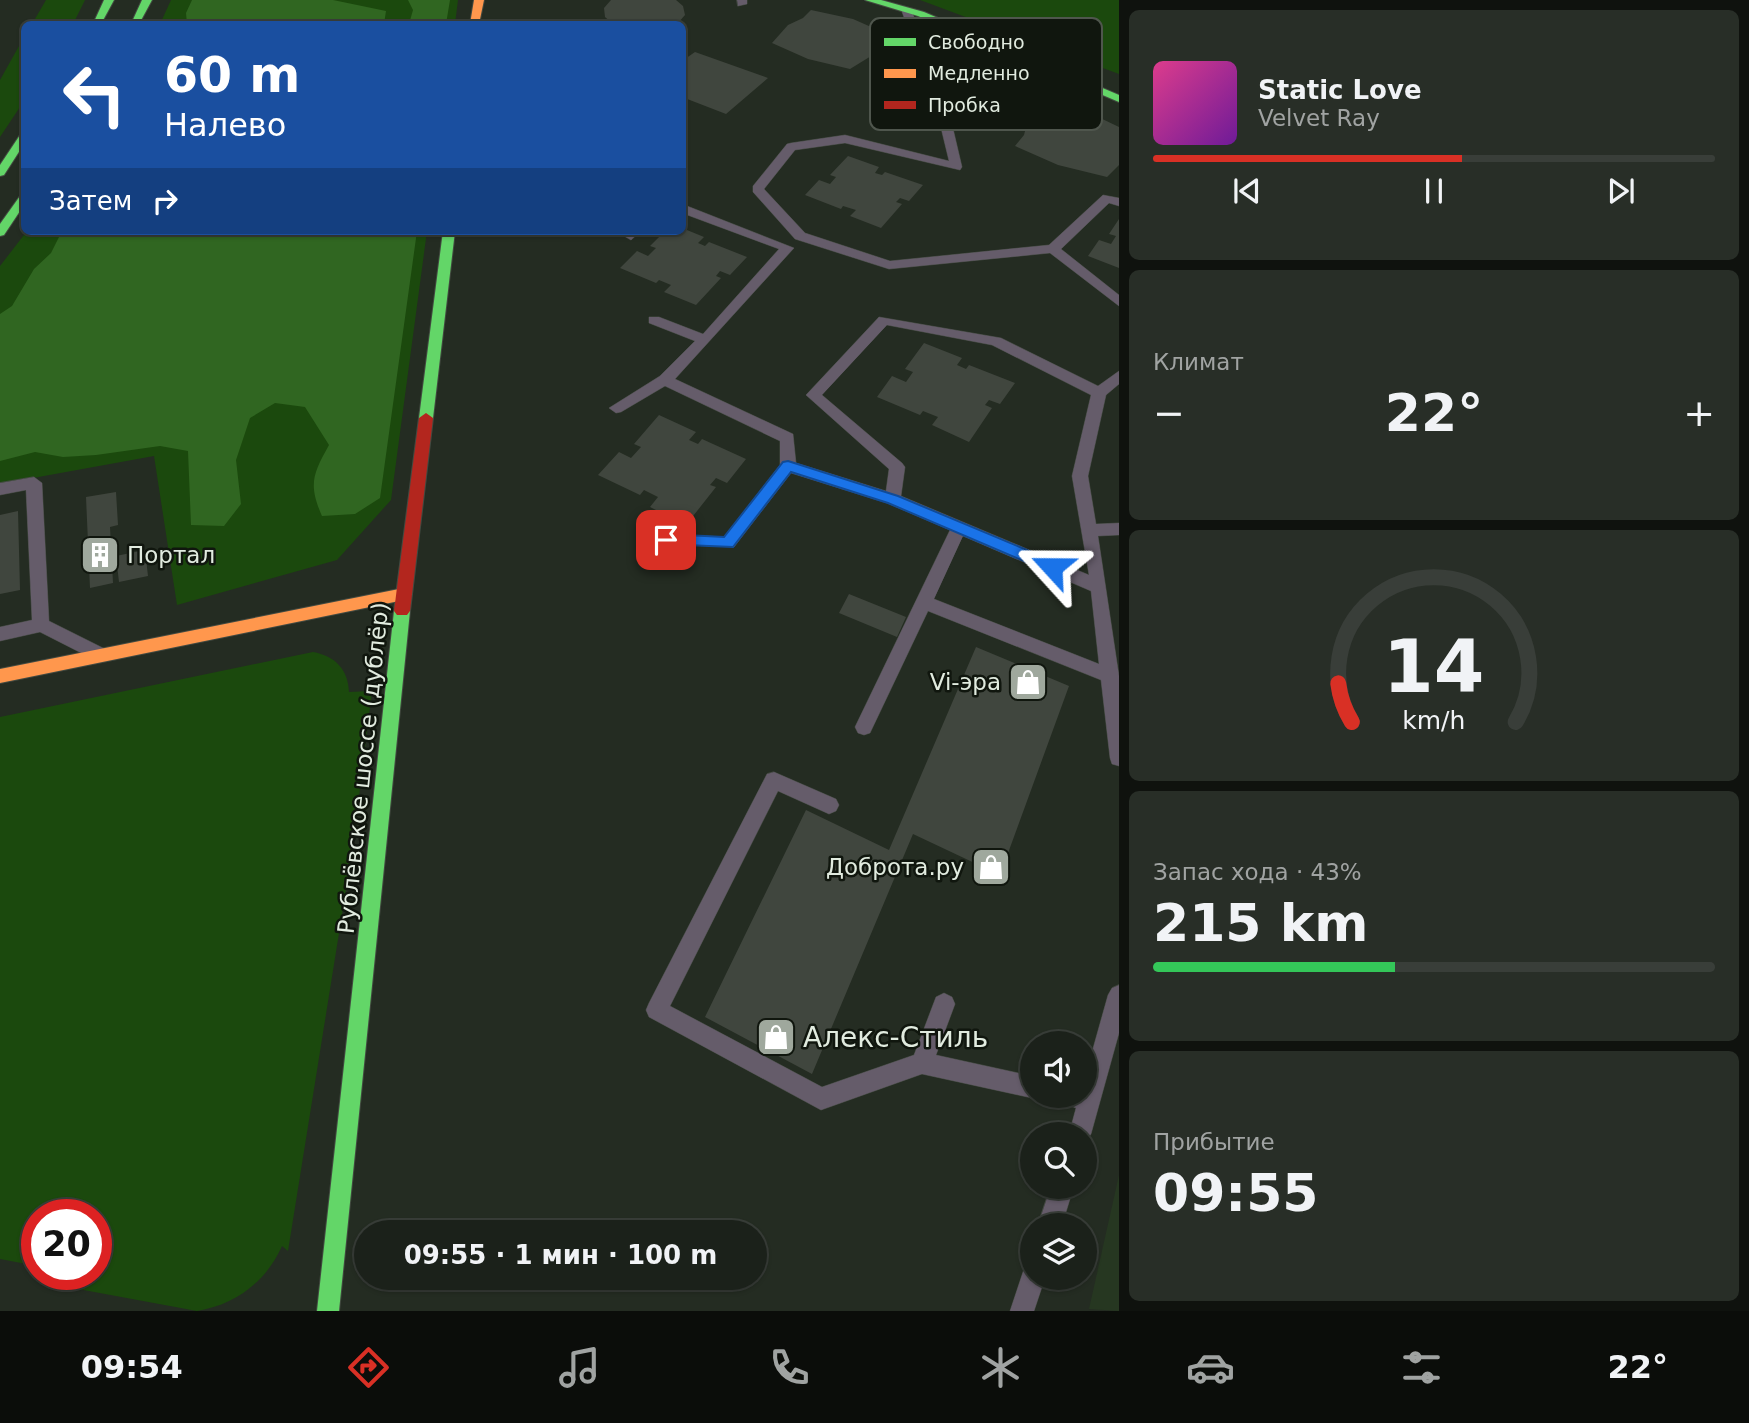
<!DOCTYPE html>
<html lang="ru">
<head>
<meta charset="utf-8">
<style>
  :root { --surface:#1b211a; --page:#282e27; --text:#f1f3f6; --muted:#a0a3a2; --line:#393e39; --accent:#d93025 }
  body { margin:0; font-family:"DejaVu Sans",sans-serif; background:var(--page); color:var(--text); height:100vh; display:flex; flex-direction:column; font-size:26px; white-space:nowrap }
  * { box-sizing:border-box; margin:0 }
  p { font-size:23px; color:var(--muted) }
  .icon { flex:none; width:38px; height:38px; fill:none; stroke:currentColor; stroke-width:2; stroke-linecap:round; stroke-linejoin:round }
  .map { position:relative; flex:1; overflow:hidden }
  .details { display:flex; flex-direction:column; gap:10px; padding:10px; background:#0f120e; width:630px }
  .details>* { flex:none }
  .banner { position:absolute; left:21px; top:21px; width:665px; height:214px; border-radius:10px; box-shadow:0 2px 5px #0004,0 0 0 2px var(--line); background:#1a4fa0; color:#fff; overflow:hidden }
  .controls { position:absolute; left:1020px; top:1031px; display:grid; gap:14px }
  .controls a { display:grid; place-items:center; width:77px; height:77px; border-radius:50%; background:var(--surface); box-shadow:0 2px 5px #0004,0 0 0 2px var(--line); font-size:35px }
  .speed { position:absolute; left:21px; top:1199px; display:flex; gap:14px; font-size:35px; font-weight:700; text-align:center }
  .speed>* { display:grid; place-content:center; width:91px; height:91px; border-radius:50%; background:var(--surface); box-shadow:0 2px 5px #0004,0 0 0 2px var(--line); line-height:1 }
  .speed .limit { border:10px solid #d22; background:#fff; color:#111 }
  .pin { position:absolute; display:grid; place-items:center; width:60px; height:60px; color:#fff; margin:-30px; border-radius:14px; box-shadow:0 4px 10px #0006 }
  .me { position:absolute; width:77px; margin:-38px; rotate:294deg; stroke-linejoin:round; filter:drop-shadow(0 0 5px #0008) }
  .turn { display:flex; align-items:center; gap:24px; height:147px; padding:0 28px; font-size:32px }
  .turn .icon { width:91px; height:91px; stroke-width:2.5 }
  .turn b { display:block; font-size:49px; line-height:60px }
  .then { display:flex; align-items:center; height:66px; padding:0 28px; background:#0003; gap:14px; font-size:26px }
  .big { font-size:52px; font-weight:700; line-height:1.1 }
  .details .card { flex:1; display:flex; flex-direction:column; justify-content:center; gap:10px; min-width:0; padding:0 24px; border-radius:10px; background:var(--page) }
  .details .dial { align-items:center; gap:0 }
  .dial svg { height:182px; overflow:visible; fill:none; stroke:var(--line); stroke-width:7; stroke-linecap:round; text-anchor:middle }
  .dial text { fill:var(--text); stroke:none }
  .song { display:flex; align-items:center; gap:21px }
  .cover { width:84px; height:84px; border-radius:10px; background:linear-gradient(135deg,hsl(330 70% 55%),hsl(280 70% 35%)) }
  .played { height:7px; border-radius:4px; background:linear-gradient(90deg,var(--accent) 55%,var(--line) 55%) }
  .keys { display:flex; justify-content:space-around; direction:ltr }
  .heat { display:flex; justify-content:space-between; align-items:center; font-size:38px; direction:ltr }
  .charge { height:10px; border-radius:5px; background:linear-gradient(90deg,#34c759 43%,var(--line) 0) }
  .trip { position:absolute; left:354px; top:1220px; width:413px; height:70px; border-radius:35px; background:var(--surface); box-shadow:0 2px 5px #0004,0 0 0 2px var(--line); font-weight:700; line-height:70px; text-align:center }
  .tabs { display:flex; height:112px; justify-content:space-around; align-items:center; background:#0b0d0a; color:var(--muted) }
  .tabs .icon { width:49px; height:49px }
  .tabs .on { color:var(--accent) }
  .tabs b { font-size:32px; color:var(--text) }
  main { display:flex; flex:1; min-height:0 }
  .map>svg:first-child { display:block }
  .built { fill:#263721 }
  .green { fill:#1b490d }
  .forest { fill:#306621 }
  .building { fill:#40463e }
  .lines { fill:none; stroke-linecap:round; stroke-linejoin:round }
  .lane-casing { stroke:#434a41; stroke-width:1 }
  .fast-casing { stroke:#434a41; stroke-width:2 }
  .slow-casing { stroke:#434a41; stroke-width:2 }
  .jam-casing { stroke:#434a41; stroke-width:2 }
  .lane { fill:#655c6a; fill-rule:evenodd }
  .fast { fill:#63d668; fill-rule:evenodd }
  .slow { fill:#ff974d; fill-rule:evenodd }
  .jam { fill:#b3261e; fill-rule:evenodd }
  .route { fill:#1a73e8; stroke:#114b97; stroke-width:2 }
  .labels { text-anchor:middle; stroke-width:5; stroke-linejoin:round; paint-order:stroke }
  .poi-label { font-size:23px; fill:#e1ebdf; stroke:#10160e; text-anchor:end }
  .street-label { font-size:23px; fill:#e1ebdf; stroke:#10160e }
  .near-poi-label { font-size:28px; fill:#e1ebdf; stroke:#10160e; text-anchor:start }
  .key { fill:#10160e; stroke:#4f564d; stroke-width:2 }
  .key-label { font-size:19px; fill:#e1ebdf }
</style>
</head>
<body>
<main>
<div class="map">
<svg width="1119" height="1311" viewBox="0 0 1119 1311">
  <rect width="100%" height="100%" fill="#242c22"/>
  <path class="built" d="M 1119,1175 L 1119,1311 L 1089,1309 Z"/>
  <path class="green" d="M 46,0 L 85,0 L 73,24 L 32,24 Z
    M 171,0 L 458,0 L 455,24 L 160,24 Z
    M 920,0 L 1119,0 L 1119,74 Z
    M 24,37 L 24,101 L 0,137 L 0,80 Z
    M 27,231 L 427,231 L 391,500 L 337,560 L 177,605 L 154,456 L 0,484 L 0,266 Z
    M 313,652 C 335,656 348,669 349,692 L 372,691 L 353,846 L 288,1251 L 282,1246 C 266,1282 235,1305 197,1311 L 51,1284 L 55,1274 L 96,1274 L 96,1214 L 37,1214 L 37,1266 L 0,1259 L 0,717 Z"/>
  <path class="forest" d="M 192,0 L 333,0 L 386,11 L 384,24 L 187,24 L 186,13 Z
    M 408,0 L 450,0 L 446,24 L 409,24 L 413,10 Z
    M 62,231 L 417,231 L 380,498 L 355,514 L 322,516 C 308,484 313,474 329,445 L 305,407 L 275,403 L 250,418 L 236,460 L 241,504 L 224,526 L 191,525 L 188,451 L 160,446 L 96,455 L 63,457 L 35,452 L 0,461 L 0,314 L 12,306 L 34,269 L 51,253 Z"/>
  <path class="building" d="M 611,0 L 676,0 L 683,6 L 685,15 L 677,24 L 613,24 L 605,17 L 604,8 Z
    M 811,10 L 853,19 L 887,34 L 876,53 L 850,69 L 808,59 L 772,43 L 788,25 L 803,18 Z
    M 695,52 L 768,78 L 726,114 L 682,97 L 682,61 Z
    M 1048,105 L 1096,116 L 1119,127 L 1119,165 L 1107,177 L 1058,165 L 1015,146 L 1024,135 L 1027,123 L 1042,114 Z
    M 848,156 L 879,167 L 875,173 L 882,175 L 885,172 L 923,185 L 909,201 L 900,198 L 896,202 L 902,204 L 881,228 L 850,216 L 856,210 L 843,206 L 841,209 L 805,195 L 819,180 L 830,184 L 836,177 L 830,175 Z
    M 1119,219 L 1119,268 L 1088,256 L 1099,240 L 1111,244 L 1116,236 L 1109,234 Z
    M 682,228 L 704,237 L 698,243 L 705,246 L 709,242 L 747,257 L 730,275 L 720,271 L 716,276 L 721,278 L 696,305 L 664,292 L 671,285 L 659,280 L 656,283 L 620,268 L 637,251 L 648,256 L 656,248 L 650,246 L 665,231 L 682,231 Z
    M 924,343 L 962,358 L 957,365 L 966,369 L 969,365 L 1015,383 L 1000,404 L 989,400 L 985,405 L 992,408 L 969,442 L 932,425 L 938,417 L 923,411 L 920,415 L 877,397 L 892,376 L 906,382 L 913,372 L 905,369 Z
    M 659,415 L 696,432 L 689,440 L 698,444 L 702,439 L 746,459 L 727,483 L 716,478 L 710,485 L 716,487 L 686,525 L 650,507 L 658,497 L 644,490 L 640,495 L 598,475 L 619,452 L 631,458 L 641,447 L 634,444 Z
    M 116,492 L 118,525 L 110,527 L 113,583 L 90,588 L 86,497 Z
    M 18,511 L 20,590 L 0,594 L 0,515 Z
    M 145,550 L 148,576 L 119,582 L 116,556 Z
    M 849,594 L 906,617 L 897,637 L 839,613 Z
    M 976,647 L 1069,686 L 1000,875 L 913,834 L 812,1074 L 705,1017 L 806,810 L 889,850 Z"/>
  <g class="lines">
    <g class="lane-casing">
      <path id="lane" d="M 737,0 L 747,0 L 747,4 L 738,6 Z
        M 902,7 L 911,9 L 947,103 L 962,167 L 960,170 L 845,143 L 795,150 L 764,189 L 805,233 L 890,261 L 1049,245 L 1103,195 L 1119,198 L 1119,206 L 1109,203 L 1061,249 L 1119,295 L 1119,306 L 1050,253 L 889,269 L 795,239 L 753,192 L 753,186 L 787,144 L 791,143 L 845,135 L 949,161 L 935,103 L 901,9 Z
        M 1008,49 L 1014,52 L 1001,63 L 1016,88 L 1010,91 L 1006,90 L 989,62 Z
        M 682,204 L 794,248 L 675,379 L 793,434 L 796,463 L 886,491 L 889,469 L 806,395 L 879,317 L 1001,338 L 1098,386 L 1119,371 L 1119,384 L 1106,395 L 1088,476 L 1096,524 L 1119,523 L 1119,535 L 1098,536 L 1119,676 L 1119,766 L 1112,764 L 1110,758 L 1101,680 L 928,611 L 870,733 L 864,735 L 858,733 L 855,727 L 950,530 L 887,503 L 791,473 L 734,547 L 643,543 L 641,539 L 643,535 L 649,533 L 724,537 L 780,465 L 780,441 L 665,386 L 621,412 L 616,413 L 609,408 L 660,376 L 695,341 L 649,323 L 649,317 L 659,317 L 703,334 L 779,249 L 682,213 ZM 887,325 L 992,345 L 1091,395 L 1072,476 L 1089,575 L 901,496 L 905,467 L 902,463 L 822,395 ZM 963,536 L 1091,591 L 1099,664 L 934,599 Z
        M 628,231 L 641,231 L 631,240 L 624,236 Z
        M 34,477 L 42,483 L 49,621 L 107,650 L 110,655 L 107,660 L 95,660 L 40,632 L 0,641 L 0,627 L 32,620 L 26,490 L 0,495 L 0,483 Z
        M 774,772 L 836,799 L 839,805 L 836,811 L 829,814 L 778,791 L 670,1006 L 822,1087 L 914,1055 L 936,997 L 944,993 L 952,997 L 955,1004 L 936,1055 L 1032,1076 L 1032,1096 L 1038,1096 L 1032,1098 L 922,1074 L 821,1110 L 649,1017 L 646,1010 L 649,1003 L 767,774 Z
        M 1119,985 L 1119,1033 L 1091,1134 L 1085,1143 L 1085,1134 L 1069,1134 L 1076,1108 L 1065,1104 L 1062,1096 L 1085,1096 L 1085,1077 L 1108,995 L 1112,988 Z
        M 1051,1186 L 1074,1186 L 1062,1225 L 1038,1225 Z
        M 1032,1266 L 1032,1278 L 1045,1278 L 1034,1311 L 1010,1311 L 1024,1269 Z"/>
    </g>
    <g class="fast-casing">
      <path id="fast" d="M 104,0 L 114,0 L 101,24 L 93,24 Z
        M 142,0 L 152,0 L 139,24 L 131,24 Z
        M 865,0 L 881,0 L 924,12 L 1119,95 L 1119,102 L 918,16 Z
        M 24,134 L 24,144 L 4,175 L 0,176 L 0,165 L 20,135 Z
        M 24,195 L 24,205 L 4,235 L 0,236 L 0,224 L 20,196 Z
        M 443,231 L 455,231 L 433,418 L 426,423 L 419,418 Z
        M 402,605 L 407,607 L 410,611 L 339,1311 L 317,1311 L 394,611 L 397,607 Z"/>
    </g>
    <g class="slow-casing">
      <path id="slow" d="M 474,0 L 484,0 L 479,24 L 470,24 Z
        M 404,588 L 412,594 L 404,600 L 0,683 L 0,669 Z"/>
    </g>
    <g class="jam-casing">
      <path id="jam" d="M 426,413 L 433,418 L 410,611 L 407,615 L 397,615 L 394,611 L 419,418 Z"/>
    </g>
    <use href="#lane" class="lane"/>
    <use href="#fast" class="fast"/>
    <use href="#slow" class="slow"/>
    <use href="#jam" class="jam"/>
  </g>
  <path class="route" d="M 788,461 L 898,496 L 1058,563 L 1060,567 L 1058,571 L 1047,571 L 888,503 L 791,472 L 733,547 L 661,544 L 659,540 L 666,534 L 724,537 L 783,462 Z"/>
  <defs>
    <g id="building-square" transform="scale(2.0125)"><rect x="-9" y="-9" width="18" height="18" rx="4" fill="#9fa89d" stroke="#10160e"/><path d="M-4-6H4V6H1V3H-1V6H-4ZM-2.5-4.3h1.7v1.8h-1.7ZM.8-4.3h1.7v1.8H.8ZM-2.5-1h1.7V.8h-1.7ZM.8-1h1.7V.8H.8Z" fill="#fff"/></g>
    <g id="shop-square" transform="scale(2.0125)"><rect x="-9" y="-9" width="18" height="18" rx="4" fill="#9fa89d" stroke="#10160e"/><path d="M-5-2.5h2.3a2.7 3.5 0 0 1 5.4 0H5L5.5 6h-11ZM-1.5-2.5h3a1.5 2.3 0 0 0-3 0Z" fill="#fff"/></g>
  </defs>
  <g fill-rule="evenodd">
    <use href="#building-square" x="100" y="555"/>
    <use href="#shop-square" x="1028" y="682"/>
    <use href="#shop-square" x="991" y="867"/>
    <use href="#shop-square" x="776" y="1037"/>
  </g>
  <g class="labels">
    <g class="poi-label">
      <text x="127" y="563" text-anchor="start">Портал</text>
      <text x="1001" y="690">Vi-эра</text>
      <text x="964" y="875">Доброта.ру</text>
    </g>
    <g class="street-label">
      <text transform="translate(363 768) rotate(-84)" y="8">Рублёвское шоссе (дублёр)</text>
    </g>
    <g class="near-poi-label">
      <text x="803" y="1047">Алекс-Стиль</text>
    </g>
  </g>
  <rect x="870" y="18" width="232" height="112" rx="10" class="key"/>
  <rect x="884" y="38" width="32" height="8" fill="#63d668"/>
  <rect x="884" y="69" width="32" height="9" fill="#ff974d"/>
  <rect x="884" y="101" width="32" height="8" fill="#b3261e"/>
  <g class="key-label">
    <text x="928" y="49">Свободно</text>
    <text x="928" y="80">Медленно</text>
    <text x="928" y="112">Пробка</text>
  </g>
</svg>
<div class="controls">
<a><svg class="icon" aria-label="sound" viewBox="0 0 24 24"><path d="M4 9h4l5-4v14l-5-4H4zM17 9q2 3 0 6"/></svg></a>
<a><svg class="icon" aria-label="search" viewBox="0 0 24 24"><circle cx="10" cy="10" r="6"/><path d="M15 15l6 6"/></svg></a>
<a><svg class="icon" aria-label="layers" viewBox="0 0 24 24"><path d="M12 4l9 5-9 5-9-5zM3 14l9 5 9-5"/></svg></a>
</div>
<div class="speed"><div class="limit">20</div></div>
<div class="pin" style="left:666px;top:540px;background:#d93025"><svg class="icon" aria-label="arrive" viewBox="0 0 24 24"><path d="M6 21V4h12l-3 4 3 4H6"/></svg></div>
<svg class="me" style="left:1052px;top:567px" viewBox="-20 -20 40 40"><path d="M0-17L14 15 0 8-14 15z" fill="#1a73e8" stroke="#fff" stroke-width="4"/></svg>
<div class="trip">09:55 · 1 мин · 100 m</div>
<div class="banner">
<div class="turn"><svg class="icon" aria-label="left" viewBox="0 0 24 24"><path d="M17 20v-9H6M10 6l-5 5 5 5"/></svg><div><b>60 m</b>Налево</div></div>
<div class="then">Затем<svg class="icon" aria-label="right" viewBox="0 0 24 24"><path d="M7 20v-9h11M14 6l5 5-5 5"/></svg></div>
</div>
</div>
<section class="details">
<div class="card">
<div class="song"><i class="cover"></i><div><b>Static Love</b><p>Velvet Ray</p></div></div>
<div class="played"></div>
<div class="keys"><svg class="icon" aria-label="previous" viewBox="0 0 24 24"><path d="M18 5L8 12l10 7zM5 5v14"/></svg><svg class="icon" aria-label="pause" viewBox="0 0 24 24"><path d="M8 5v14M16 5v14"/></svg><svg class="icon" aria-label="next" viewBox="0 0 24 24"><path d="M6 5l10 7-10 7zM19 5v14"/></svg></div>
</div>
<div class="card"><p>Климат</p>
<div class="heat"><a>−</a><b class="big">22°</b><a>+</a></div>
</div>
<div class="card dial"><svg viewBox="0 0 100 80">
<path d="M14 69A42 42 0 1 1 86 69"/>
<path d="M14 69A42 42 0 0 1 8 52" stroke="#d93025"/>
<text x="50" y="56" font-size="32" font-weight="700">14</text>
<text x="50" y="72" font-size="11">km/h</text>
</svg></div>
<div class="card"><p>Запас хода · 43%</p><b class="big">215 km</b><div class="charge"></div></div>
<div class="card"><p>Прибытие</p><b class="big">09:55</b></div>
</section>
</main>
<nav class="tabs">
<b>09:54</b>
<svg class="icon on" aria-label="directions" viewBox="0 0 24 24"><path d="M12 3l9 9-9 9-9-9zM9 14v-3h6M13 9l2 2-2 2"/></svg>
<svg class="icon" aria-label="music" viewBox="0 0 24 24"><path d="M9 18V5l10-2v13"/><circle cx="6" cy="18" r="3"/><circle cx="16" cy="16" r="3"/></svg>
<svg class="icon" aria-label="phone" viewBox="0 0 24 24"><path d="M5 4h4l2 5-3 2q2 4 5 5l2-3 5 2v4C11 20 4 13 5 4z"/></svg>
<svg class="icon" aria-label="climate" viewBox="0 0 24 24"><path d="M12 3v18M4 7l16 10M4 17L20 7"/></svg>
<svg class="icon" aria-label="car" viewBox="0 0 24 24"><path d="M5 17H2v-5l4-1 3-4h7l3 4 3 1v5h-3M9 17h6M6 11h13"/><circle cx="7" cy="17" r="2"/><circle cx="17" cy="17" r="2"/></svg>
<svg class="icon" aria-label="filters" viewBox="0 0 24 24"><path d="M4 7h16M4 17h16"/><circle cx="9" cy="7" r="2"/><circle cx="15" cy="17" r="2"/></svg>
<b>22°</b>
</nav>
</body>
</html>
